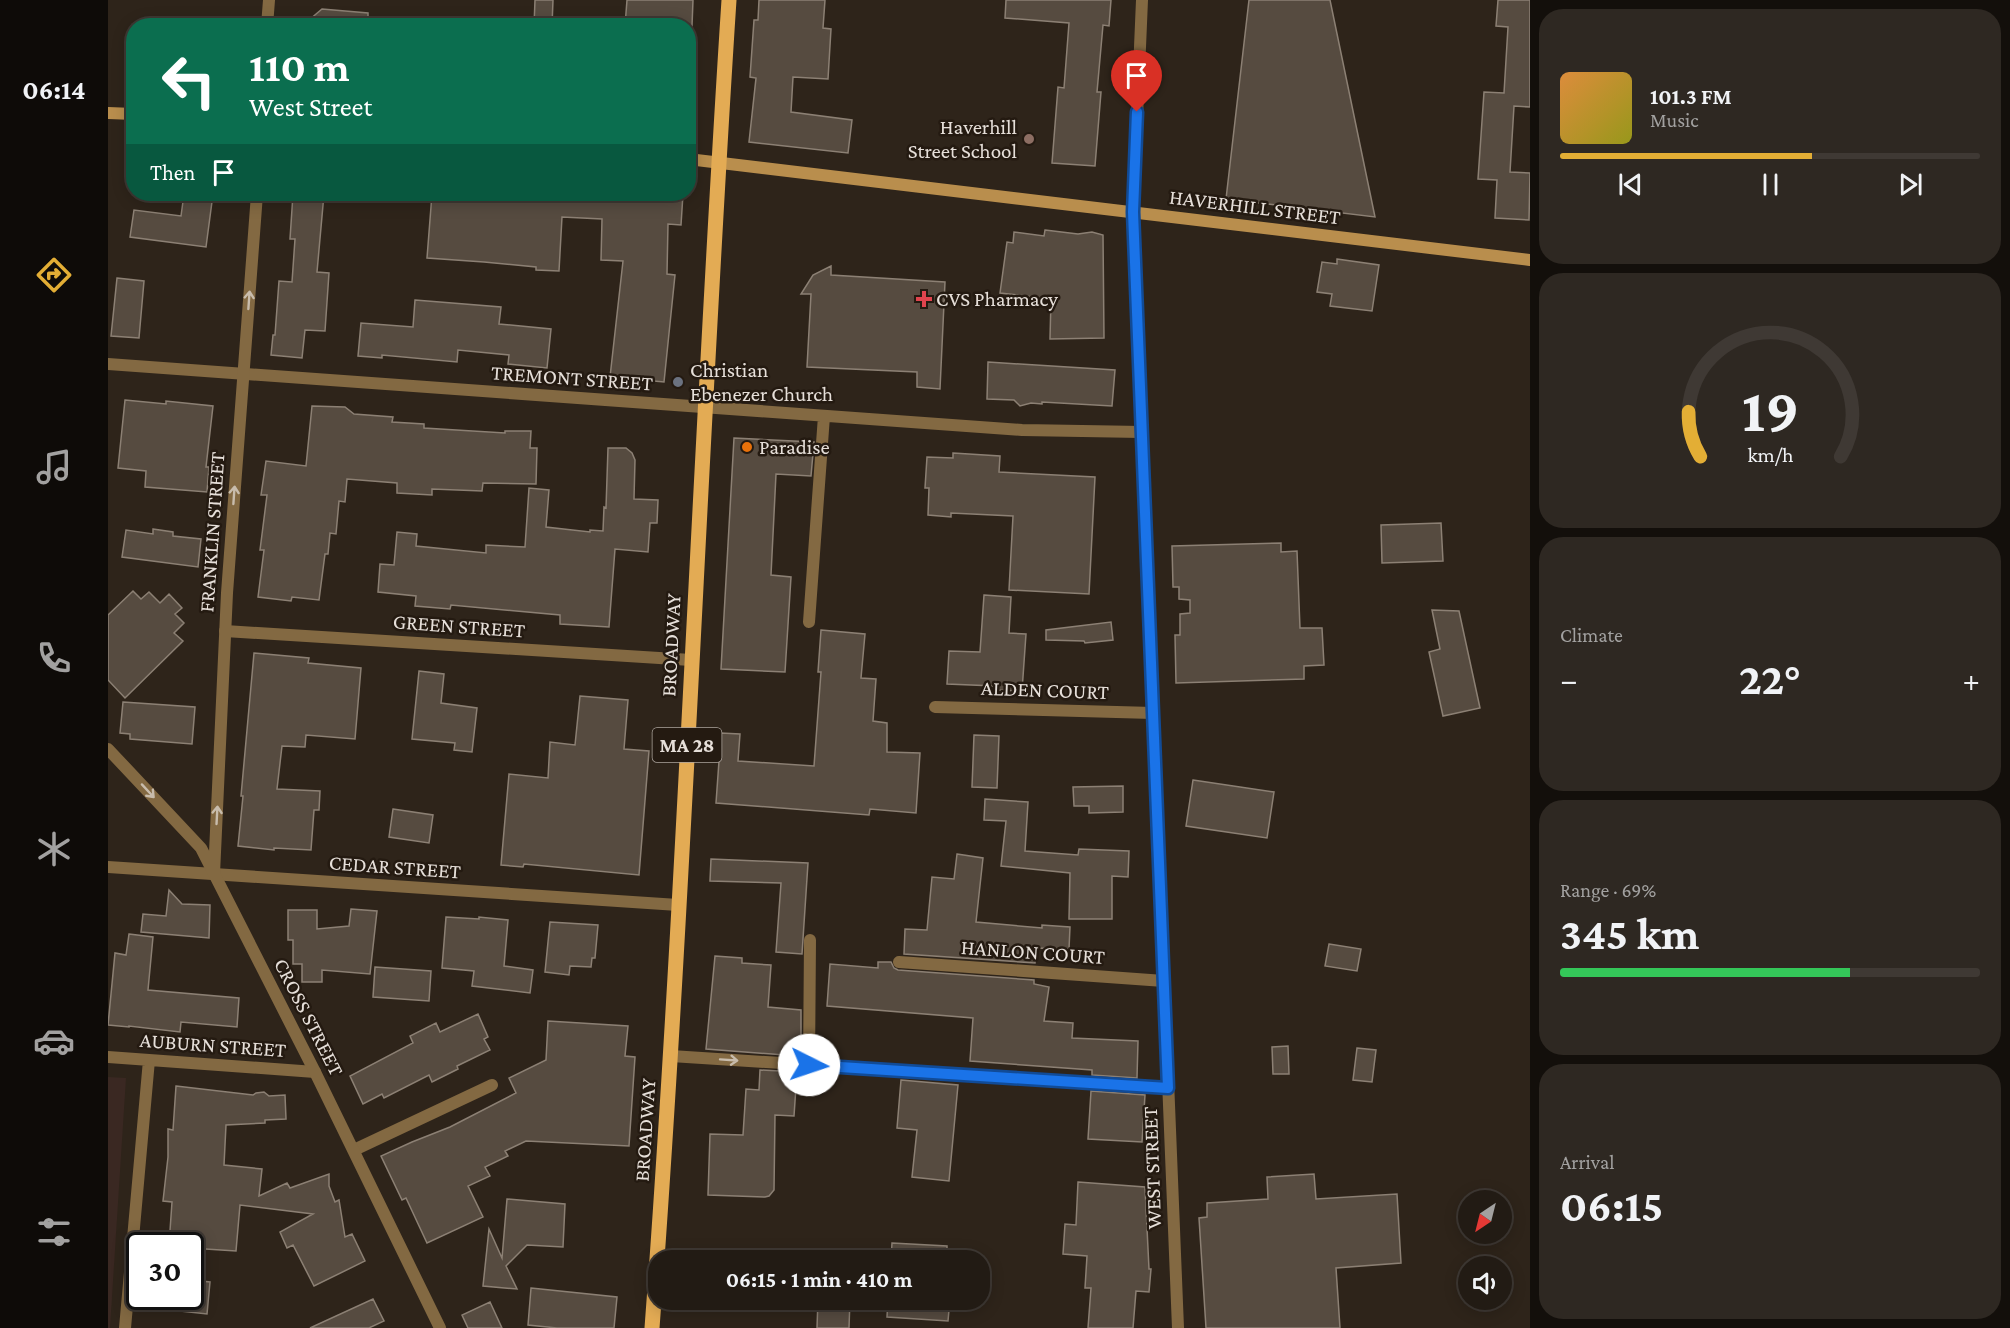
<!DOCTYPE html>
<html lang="en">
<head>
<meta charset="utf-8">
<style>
  :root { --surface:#221b14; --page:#2e2822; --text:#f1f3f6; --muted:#a2a1a0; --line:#3f3934; --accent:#e3ae35 }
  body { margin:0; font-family:"Crimson Pro",serif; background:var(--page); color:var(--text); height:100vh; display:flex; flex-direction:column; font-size:22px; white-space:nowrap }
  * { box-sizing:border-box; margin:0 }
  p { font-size:20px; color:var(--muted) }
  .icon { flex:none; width:33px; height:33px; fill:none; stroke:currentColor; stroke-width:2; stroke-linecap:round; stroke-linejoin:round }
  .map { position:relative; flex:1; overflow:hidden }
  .sheet { display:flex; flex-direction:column; gap:9px; padding:9px; background:#130f0b; width:480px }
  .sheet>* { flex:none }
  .top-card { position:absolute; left:18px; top:18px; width:570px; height:183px; border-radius:24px; box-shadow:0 3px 15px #0003,0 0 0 2px var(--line); background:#0b6e4f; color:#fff; overflow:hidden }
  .needle { width:39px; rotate:215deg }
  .controls { position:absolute; left:1350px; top:1190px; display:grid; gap:12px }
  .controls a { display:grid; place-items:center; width:54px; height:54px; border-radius:50%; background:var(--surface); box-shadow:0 3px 15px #0003,0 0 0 2px var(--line); font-size:30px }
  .speed { position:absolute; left:18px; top:1232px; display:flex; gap:12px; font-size:30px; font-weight:700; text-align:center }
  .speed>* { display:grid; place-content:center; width:78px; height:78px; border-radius:50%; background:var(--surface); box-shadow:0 3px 15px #0003,0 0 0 2px var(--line); line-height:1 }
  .speed .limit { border:3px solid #111; border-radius:9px; background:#fff; color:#111 }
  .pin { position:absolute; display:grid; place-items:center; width:51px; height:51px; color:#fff; margin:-62px -26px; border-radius:50% 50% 50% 0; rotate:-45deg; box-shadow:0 0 6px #0007 }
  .pin .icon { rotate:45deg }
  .me { position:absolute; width:66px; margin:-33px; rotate:94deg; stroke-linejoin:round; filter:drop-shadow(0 0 4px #0008) }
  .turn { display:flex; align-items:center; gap:21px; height:126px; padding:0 24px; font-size:27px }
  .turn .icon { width:78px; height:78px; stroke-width:2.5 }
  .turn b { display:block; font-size:42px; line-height:51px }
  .then { display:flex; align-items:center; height:57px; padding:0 24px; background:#0003; gap:12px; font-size:22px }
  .big { font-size:45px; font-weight:700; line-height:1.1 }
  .sheet .widget { flex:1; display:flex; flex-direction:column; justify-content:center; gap:9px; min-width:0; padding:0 21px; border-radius:24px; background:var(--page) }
  .sheet .dial { align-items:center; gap:0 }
  .dial svg { height:156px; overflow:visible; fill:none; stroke:var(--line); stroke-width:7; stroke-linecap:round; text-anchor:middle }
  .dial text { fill:var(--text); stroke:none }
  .song { display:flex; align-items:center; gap:18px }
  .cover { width:72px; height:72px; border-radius:9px; background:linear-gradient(135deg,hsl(30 70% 55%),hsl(60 70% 35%)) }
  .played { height:6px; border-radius:3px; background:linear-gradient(90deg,var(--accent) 60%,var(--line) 60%) }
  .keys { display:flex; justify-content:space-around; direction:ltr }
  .heat { display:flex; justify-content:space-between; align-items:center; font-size:33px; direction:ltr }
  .charge { height:9px; border-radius:4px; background:linear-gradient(90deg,#34c759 69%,var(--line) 0) }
  .trip { position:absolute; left:540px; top:1250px; width:342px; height:60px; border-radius:24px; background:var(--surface); box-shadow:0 3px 15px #0003,0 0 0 2px var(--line); font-weight:700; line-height:60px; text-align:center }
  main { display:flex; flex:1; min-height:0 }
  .tabs { display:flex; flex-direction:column; width:108px; justify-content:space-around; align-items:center; background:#0e0b08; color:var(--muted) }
  .tabs .icon { width:42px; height:42px }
  .tabs .on { color:var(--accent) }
  .tabs b { font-size:27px; color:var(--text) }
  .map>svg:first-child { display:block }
  .education { fill:#3a2822 }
  .building { fill:#564b40; stroke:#8c8074; stroke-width:1.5 }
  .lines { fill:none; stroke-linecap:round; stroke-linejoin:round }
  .minor { stroke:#836942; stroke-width:12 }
  .tertiary { stroke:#836942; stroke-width:12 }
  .secondary { stroke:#b98e4d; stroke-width:12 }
  .primary { stroke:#e3ab54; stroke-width:15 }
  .oneway { stroke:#c8bcac }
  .route-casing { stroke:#114b97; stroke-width:15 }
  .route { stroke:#1a73e8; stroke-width:10 }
  .education-dot { fill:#8d6e63; stroke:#241a11; stroke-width:2 }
  .health-dot { fill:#e0444e; stroke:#241a11; stroke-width:2 }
  .worship-dot { fill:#6b7280; stroke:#241a11; stroke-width:2 }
  .food-dot { fill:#e8710a; stroke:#241a11; stroke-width:2 }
  .labels { text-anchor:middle; stroke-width:5; stroke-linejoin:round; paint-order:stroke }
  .shield { fill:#241a11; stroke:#aca49d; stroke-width:1.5 }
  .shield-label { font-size:20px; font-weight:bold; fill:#e6dfd9 }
  .poi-label { font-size:21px; fill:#e6dfd9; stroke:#241a11; text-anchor:start }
  .street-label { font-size:21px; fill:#e6dfd9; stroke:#241a11 }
</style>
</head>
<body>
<main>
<nav class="tabs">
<b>06:14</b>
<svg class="icon on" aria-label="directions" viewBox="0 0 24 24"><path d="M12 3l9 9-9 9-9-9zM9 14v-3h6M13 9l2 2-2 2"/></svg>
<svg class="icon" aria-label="music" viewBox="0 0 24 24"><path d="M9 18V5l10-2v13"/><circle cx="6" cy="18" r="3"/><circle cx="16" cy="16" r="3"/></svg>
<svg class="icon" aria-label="phone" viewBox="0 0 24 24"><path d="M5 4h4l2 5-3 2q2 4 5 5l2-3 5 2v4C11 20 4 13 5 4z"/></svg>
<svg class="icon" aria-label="climate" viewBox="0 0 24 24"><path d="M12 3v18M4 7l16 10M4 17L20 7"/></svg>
<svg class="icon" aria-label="car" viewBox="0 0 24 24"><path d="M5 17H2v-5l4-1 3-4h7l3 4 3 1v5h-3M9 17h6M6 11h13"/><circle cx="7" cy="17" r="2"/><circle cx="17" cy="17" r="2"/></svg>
<svg class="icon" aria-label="filters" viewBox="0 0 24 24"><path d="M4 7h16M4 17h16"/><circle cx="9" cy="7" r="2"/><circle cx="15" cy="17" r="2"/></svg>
</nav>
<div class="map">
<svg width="1422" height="1328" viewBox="0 0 1422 1328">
  <rect width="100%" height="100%" fill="#2e241a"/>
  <path class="education" d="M 0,1077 L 18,1078 L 2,1328 L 0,1328 Z"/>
  <path class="building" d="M 427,0 L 445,0 L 444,26 L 426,26 Z
    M 519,0 L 585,0 L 584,26 L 517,26 Z
    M 651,0 L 717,0 L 715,28 L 723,29 L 720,79 L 685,77 L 683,112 L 744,120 L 740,153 L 641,142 L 648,78 L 642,77 L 646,20 L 650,20 Z
    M 898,0 L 1003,0 L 1001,26 L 995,25 L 989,92 L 993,92 L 987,166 L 944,163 L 950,87 L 956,88 L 961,23 L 897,18 Z
    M 1141,0 L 1222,0 L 1267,217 L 1118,199 Z
    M 1390,0 L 1422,0 L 1422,107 L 1406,106 L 1402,172 L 1422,173 L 1421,220 L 1387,218 L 1389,180 L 1370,179 L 1376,92 L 1396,93 L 1400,27 L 1388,26 Z
    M 214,9 L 260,13 L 260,26 L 194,26 Z
    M 76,194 L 105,194 L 98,247 L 22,237 L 26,210 L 73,216 Z
    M 185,194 L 216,194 L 209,272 L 221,273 L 217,331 L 197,330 L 194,358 L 163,355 L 165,335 L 167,335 L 171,281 L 184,282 L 187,239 L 182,239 Z
    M 324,194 L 575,194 L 573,225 L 560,224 L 559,274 L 567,275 L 556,382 L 502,377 L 515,261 L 493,260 L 494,219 L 454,217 L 451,271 L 428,270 L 428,267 L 376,262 L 319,258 Z
    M 937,230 L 970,234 L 984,232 L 995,235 L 996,338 L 942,339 L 943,299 L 892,293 L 899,242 L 905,243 L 906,232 L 936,236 Z
    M 1229,259 L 1271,265 L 1264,311 L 1222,306 L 1224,294 L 1209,292 L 1214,262 L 1229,264 Z
    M 723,266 L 723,275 L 837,282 L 832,389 L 809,387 L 809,372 L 699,367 L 703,294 L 693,294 L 705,275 Z
    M 9,278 L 36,281 L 31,338 L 3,336 Z
    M 307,300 L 393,307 L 391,324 L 443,329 L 439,368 L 400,364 L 401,355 L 350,350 L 349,362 L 274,355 L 274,358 L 250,356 L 253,323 L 305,327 Z
    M 880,362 L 1007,370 L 1004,406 L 934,402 L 934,404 L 923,403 L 912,406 L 906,400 L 879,399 Z
    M 17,400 L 58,404 L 58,401 L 105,406 L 98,467 L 101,467 L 99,492 L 37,487 L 38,471 L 10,468 Z
    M 204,406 L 237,407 L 246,414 L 285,417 L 284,422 L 316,424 L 316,428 L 397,433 L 397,431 L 423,431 L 422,448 L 429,448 L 428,484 L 375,483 L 374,491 L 324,489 L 324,495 L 289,493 L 289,483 L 239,479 L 237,502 L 231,501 L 228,534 L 222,533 L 220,554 L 217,554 L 211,600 L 184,597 L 183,601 L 150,597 L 156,550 L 152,550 L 159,495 L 153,495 L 158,461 L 198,466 Z
    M 626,438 L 706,442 L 703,476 L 668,474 L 663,575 L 683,577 L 677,672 L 613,669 Z
    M 500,448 L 518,448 L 524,453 L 527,460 L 526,499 L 550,500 L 549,523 L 542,523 L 540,552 L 507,549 L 501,627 L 452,624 L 452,615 L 343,605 L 342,609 L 307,606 L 308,596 L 270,592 L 272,564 L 286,565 L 289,532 L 309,534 L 308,546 L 378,553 L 378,545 L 417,547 L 421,488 L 441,490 L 438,527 L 482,532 L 482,530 L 495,531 L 496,507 L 498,508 Z
    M 845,453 L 892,456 L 891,472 L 987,477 L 981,594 L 901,590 L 905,516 L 843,513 L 843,517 L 820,515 L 821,488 L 817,488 L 819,457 L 845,458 Z
    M 1333,523 L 1335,561 L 1274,563 L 1273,525 Z
    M 45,529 L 65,532 L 65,536 L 93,539 L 90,567 L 14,557 L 18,530 L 45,534 Z
    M 1173,543 L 1173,552 L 1189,551 L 1192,628 L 1214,628 L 1216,665 L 1196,666 L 1196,679 L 1068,683 L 1067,635 L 1072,635 L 1072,614 L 1082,613 L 1082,600 L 1071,599 L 1071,587 L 1065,587 L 1064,546 Z
    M 25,591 L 33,599 L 41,592 L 52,603 L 61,594 L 74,608 L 67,614 L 76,623 L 66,633 L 75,641 L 17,698 L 0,680 L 0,615 Z
    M 876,595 L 903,597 L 901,633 L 918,634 L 914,691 L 887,690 L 887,686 L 839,684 L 841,651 L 872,652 Z
    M 1324,610 L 1351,611 L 1372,708 L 1335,716 L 1321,652 L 1332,649 Z
    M 1003,622 L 1005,640 L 977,643 L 976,641 L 938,640 L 938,630 Z
    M 713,630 L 757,634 L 753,678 L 768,679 L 765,721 L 779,723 L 779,752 L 812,753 L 808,813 L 762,809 L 761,815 L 608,803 L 613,733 L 632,734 L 630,761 L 706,766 L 713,672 L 710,672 Z
    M 146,653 L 201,658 L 200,663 L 253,668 L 247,739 L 198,735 L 197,747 L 174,746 L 169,789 L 212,791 L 211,810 L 206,810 L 203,850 L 166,848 L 166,850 L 130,846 L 135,796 L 133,796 Z
    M 311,671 L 336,674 L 333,703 L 369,708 L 364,752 L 346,750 L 347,743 L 304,739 Z
    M 472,696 L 520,700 L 516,749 L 541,751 L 531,875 L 416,864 L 415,867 L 393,865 L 401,774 L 440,778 L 442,742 L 467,745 Z
    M 15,702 L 87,707 L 84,744 L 22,739 L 22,734 L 12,733 Z
    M 866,735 L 891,736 L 889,788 L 864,787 Z
    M 1085,780 L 1166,792 L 1159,838 L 1078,826 Z
    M 1015,786 L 1015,812 L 981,813 L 981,806 L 966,806 L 965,787 Z
    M 877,799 L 920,802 L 917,851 L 970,855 L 971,849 L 1021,851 L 1020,877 L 1004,876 L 1004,919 L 961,919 L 962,873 L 893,866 L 898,821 L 876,820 Z
    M 285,809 L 325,815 L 321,843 L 281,837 Z
    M 849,854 L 875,858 L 868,922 L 934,928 L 934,925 L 962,927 L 961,949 L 928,948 L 927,963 L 796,954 L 797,929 L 819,930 L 824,877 L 846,879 Z
    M 603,859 L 700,863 L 694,954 L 668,952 L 673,883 L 602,881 Z
    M 61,890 L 74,904 L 102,905 L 101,938 L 33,932 L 35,914 L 58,916 Z
    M 243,909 L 269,911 L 262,974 L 214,970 L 214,982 L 194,982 L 194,964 L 185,964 L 185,940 L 180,940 L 180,910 L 209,910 L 209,929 L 241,926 Z
    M 338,917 L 371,919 L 371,917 L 400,920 L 396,966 L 425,970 L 422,993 L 364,986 L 366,971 L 334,968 Z
    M 442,922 L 490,925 L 487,958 L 484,958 L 483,967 L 462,966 L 461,975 L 437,972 Z
    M 21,934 L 45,937 L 40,990 L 131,998 L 129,1027 L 73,1022 L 72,1032 L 21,1026 L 21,1027 L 0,1025 L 7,953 L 18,955 Z
    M 1221,944 L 1253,949 L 1249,971 L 1217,966 Z
    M 607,956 L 634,958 L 634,963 L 663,965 L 660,1007 L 693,1010 L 693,1052 L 690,1052 L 690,1056 L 598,1049 Z
    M 770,962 L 783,962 L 786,968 L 790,970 L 926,980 L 926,984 L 941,987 L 936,1021 L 965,1023 L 964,1038 L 1030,1041 L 1029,1078 L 984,1075 L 984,1070 L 862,1061 L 865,1018 L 719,1006 L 722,964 L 770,968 Z
    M 267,967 L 323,971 L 321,1001 L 265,997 Z
    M 370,1014 L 380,1037 L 376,1039 L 382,1050 L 349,1066 L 350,1069 L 324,1082 L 321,1075 L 276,1098 L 274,1094 L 255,1104 L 242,1076 L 305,1043 L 302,1036 L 328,1023 L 332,1032 Z
    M 440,1021 L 520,1026 L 517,1056 L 527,1057 L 521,1146 L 418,1141 L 397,1151 L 400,1156 L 377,1167 L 382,1176 L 360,1186 L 375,1217 L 319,1243 L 298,1198 L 294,1200 L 273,1156 L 304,1142 L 342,1127 L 408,1093 L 401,1078 L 438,1060 Z
    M 1180,1046 L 1181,1074 L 1165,1074 L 1164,1047 Z
    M 1249,1048 L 1268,1050 L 1264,1082 L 1245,1080 Z
    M 652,1070 L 689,1072 L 686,1116 L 667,1115 L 666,1190 L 661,1196 L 657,1197 L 600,1195 L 602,1134 L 635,1135 L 638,1089 L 651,1090 Z
    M 793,1080 L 850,1085 L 841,1181 L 804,1177 L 809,1130 L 789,1128 Z
    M 68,1086 L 145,1095 L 148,1093 L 156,1092 L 161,1096 L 177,1095 L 178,1119 L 157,1120 L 157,1123 L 118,1125 L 116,1165 L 154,1169 L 151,1196 L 179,1183 L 182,1188 L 221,1174 L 221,1186 L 227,1202 L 231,1200 L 237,1237 L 244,1234 L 257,1261 L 206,1286 L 185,1245 L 179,1248 L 172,1232 L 205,1214 L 132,1205 L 128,1251 L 82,1248 L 82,1245 L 61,1245 L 64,1202 L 55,1201 L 60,1157 L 60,1129 L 65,1130 Z
    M 983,1091 L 1037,1095 L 1034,1142 L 980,1139 Z
    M 1206,1174 L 1208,1199 L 1289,1194 L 1293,1263 L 1228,1268 L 1232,1328 L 1098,1328 L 1091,1218 L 1099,1217 L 1099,1203 L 1160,1199 L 1159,1177 Z
    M 970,1182 L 1037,1187 L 1041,1269 L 1043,1269 L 1041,1292 L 1028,1291 L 1025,1328 L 980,1328 L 983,1288 L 977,1288 L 979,1256 L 955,1254 L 957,1224 L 968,1225 Z
    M 399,1199 L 457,1204 L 455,1247 L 419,1245 L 398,1266 L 409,1289 L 375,1286 L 381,1229 L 394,1258 Z
    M 784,1243 L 839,1246 L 839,1260 L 783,1260 Z
    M 82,1280 L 102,1282 L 99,1314 L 45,1308 L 45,1296 L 82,1296 Z
    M 423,1288 L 509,1297 L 506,1328 L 449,1328 L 420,1325 Z
    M 265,1299 L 276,1321 L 261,1328 L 202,1328 Z
    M 710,1299 L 742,1299 L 741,1328 L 709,1328 Z
    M 780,1299 L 842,1299 L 840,1321 L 779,1317 Z
    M 382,1302 L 394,1328 L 360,1328 L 354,1315 Z"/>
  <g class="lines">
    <path class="minor" d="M 1034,0 L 1025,212 L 1070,1328
      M 0,364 L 914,430 L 1034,432
      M 701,622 L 716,416
      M 117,631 L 583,660
      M 827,707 L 1045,713
      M 0,867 L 570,905
      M 791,962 L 1056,981
      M 563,1056 L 1060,1088
      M 0,1057 L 207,1072
      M 701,1065 L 702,940
      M 246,1150 L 384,1085
      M 17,1328 L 41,1060"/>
    <path class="tertiary" d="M 159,26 L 161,0
      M 0,749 L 93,848 L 207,1072 L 332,1328
      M 106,874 L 119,593 L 149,194"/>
    <path class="secondary" d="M 0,113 L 26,114
      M 580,159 L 1422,260"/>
    <path class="primary" d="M 544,1328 C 577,886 592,442 621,0"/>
  </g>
  <defs><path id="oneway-shaft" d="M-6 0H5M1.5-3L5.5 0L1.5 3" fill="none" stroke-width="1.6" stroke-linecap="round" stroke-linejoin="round" transform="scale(1.5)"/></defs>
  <g class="oneway">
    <use href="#oneway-shaft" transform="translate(141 300) rotate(-86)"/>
    <use href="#oneway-shaft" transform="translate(126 495) rotate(-86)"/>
    <use href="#oneway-shaft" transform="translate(40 791) rotate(47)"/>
    <use href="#oneway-shaft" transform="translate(109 815) rotate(-87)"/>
    <use href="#oneway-shaft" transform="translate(621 1060) rotate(4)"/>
  </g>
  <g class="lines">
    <g class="route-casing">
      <path id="route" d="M 701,1065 L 1060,1088 L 1025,212 L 1029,112"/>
    </g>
    <use href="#route" class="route"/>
  </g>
  <circle class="education-dot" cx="921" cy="139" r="6"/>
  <path class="health-dot" d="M813 290h6v6h6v6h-6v6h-6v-6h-6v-6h6z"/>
  <circle class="worship-dot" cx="570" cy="382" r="6"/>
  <circle class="food-dot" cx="639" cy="447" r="6"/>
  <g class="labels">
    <rect class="shield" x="544.5" y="728" width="69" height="34" rx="4.5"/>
    <g class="shield-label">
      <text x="579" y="752">MA 28</text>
    </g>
    <g class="poi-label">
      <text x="909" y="134" text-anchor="end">Haverhill<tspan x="909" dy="24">Street School</tspan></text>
      <text x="828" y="306">CVS Pharmacy</text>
      <text x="582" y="377">Christian<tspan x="582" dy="24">Ebenezer Church</tspan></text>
      <text x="651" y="454">Paradise</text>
    </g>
    <g class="street-label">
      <text transform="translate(1147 207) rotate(7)" y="7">HAVERHILL STREET</text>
      <text transform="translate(464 378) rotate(4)" y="7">TREMONT STREET</text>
      <text transform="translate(104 532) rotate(-86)" y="7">FRANKLIN STREET</text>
      <text transform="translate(351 626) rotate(4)" y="7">GREEN STREET</text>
      <text transform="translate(563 645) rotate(-87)" y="7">BROADWAY</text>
      <text transform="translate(937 690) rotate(2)" y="7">ALDEN COURT</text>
      <text transform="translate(287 867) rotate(4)" y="7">CEDAR STREET</text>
      <text transform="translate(925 952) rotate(4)" y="7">HANLON COURT</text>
      <text transform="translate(201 1017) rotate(63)" y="7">CROSS STREET</text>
      <text transform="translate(105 1045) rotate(4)" y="7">AUBURN STREET</text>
      <text transform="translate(537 1130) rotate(-86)" y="7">BROADWAY</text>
      <text transform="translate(1044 1168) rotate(-92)" y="7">WEST STREET</text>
    </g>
  </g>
</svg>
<div class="controls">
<a><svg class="needle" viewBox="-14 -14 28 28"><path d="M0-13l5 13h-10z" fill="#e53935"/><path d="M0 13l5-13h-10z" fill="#a2a1a0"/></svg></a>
<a><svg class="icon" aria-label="sound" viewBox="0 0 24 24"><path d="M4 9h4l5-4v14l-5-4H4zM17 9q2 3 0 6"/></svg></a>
</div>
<div class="speed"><div class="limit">30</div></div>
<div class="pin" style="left:1029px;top:112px;background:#d93025"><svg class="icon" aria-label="arrive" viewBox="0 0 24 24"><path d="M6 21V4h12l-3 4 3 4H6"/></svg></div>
<svg class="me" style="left:701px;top:1065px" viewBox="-20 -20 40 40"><circle r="19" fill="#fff"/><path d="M0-13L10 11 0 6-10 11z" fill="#1a73e8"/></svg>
<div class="trip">06:15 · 1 min · 410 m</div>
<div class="top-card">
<div class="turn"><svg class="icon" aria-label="left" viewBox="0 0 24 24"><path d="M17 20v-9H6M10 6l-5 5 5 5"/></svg><div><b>110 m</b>West Street</div></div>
<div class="then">Then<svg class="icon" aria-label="arrive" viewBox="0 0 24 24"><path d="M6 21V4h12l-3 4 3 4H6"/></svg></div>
</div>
</div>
<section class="sheet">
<div class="widget">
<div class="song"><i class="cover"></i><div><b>101.3 FM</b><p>Music</p></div></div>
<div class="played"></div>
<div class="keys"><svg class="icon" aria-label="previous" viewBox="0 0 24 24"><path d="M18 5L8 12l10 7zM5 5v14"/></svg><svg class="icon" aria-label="pause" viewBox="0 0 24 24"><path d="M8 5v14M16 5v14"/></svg><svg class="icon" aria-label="next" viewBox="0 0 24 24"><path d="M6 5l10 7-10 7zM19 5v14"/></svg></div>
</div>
<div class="widget dial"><svg viewBox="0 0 100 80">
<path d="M14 69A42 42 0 1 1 86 69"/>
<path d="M14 69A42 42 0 0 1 8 46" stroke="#e3ae35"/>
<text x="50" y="56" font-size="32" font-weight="700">19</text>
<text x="50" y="72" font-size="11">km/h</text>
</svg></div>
<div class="widget"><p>Climate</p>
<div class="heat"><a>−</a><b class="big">22°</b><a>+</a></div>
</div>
<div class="widget"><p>Range · 69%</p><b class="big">345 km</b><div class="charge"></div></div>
<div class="widget"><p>Arrival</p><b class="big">06:15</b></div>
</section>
</main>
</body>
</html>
